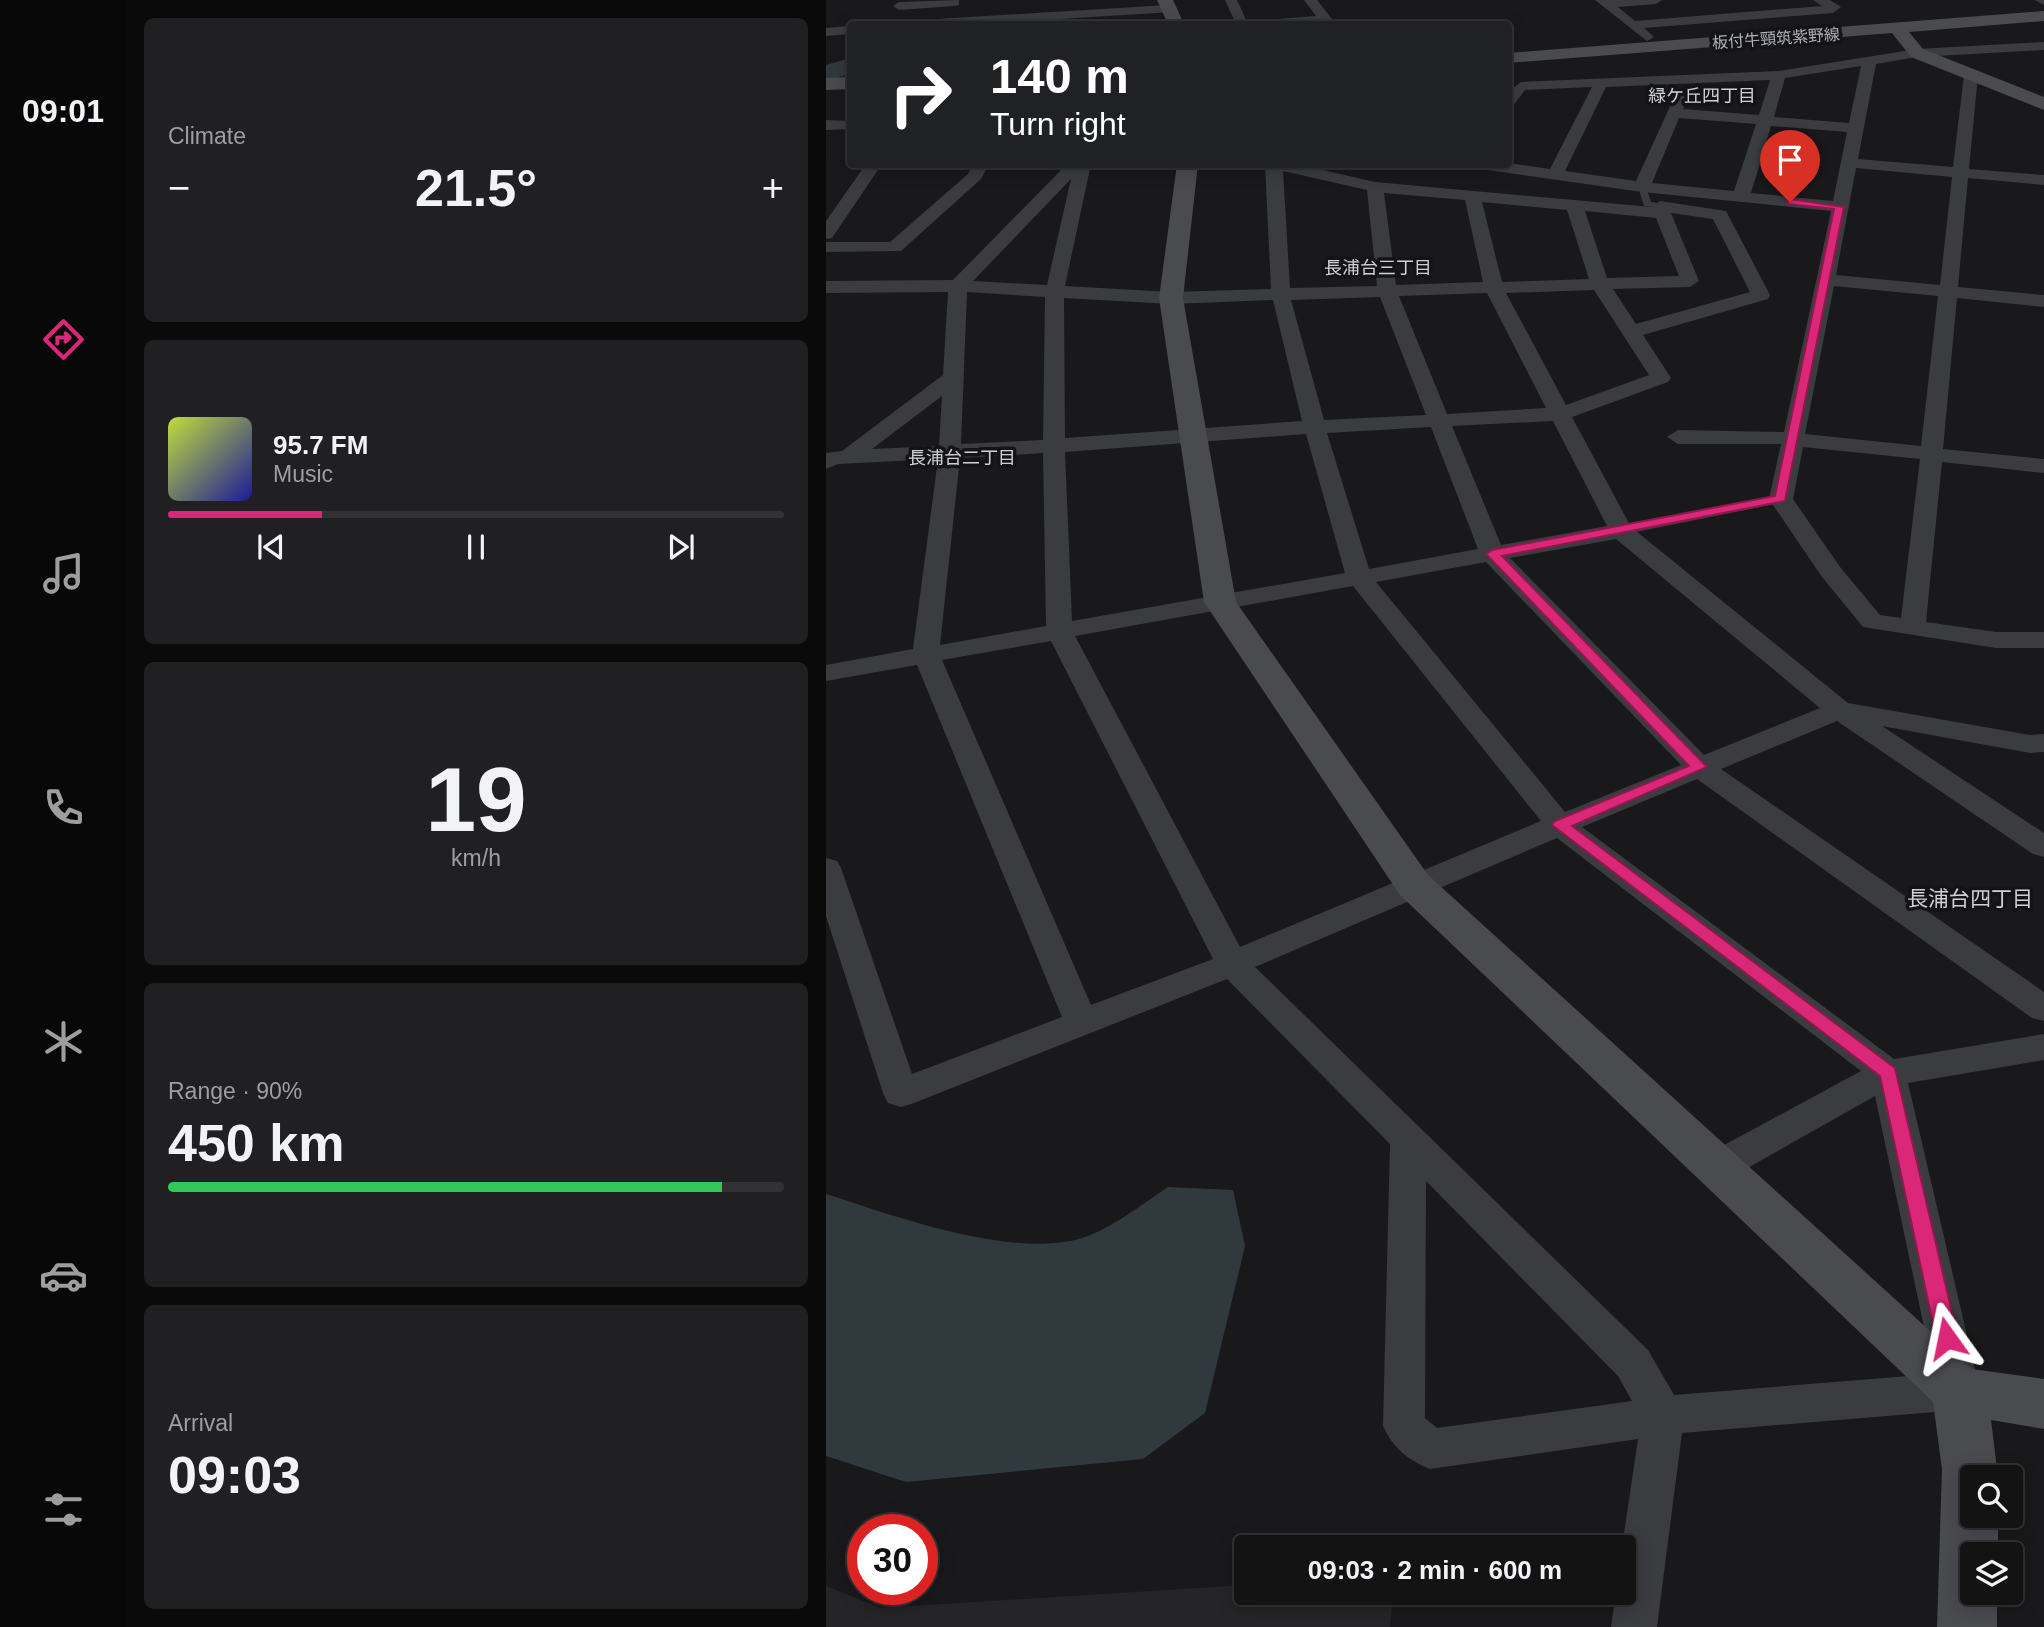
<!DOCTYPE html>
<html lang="en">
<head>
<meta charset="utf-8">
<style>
  :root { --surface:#131314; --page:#202022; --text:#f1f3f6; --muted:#9d9ea0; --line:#323234; --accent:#db2777 }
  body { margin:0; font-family:Arial,"Noto Sans JP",sans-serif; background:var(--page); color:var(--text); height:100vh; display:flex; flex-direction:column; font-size:26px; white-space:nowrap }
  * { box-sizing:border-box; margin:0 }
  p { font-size:23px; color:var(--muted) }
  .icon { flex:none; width:38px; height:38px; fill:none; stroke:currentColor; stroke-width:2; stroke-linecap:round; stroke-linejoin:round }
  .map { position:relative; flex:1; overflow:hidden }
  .side { display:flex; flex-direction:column; gap:18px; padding:18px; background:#0a0a0b; width:700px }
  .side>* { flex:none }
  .hud { position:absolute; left:21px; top:21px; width:665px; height:147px; border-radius:7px; box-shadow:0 4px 18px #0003,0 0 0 2px var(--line); background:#202124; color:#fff; overflow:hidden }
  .buttons { position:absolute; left:1134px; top:1465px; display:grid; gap:14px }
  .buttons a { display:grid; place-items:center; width:63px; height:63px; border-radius:7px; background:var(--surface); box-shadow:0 4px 18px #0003,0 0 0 2px var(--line); font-size:35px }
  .speed { position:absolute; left:21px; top:1514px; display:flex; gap:14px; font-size:35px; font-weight:700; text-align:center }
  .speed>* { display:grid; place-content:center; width:91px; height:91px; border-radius:50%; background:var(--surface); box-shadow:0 4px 18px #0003,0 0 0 2px var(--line); line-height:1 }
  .speed .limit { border:10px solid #d22; background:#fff; color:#111 }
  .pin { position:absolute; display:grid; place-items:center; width:60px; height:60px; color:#fff; margin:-72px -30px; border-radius:50% 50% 50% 0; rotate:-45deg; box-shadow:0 0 7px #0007 }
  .pin .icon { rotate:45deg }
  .me { position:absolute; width:77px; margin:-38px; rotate:348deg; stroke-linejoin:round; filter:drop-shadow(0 0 5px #0008) }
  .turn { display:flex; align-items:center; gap:24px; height:147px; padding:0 28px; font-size:32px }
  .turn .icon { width:91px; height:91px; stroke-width:2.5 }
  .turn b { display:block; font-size:49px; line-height:60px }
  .big { font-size:52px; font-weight:800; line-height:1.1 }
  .side .tile { flex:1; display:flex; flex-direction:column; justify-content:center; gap:10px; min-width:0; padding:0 24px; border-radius:10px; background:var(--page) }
  .side .dial { align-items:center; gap:0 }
  .dial b { font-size:91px; line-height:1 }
  .song { display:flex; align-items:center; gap:21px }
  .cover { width:84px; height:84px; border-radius:10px; background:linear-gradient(135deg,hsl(70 70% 55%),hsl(240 70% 35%)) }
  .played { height:7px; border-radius:4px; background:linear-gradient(90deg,var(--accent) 25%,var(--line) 25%) }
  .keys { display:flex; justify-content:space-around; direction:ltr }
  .heat { display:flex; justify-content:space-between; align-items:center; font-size:38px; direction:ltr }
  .charge { height:10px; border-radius:5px; background:linear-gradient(90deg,#34c759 90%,var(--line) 0) }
  .trip { position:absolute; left:408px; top:1535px; width:402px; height:70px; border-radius:7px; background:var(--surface); box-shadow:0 4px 18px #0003,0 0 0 2px var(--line); font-weight:800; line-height:70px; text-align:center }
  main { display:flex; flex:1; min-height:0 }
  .tabs { display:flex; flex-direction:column; width:126px; justify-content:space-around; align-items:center; background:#080808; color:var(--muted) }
  .tabs .icon { width:49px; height:49px }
  .tabs .active { color:var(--accent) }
  .tabs b { font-size:32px; color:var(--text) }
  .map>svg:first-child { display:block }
  .built { fill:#252528 }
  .water { fill:#30393e }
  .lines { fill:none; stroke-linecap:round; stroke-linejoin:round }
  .river { fill:#30393e; fill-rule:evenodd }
  .lane { fill:#3a3c40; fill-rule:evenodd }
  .street { fill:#3a3c40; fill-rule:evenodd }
  .secondary { fill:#494b4f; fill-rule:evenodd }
  .route { fill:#db2777; stroke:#8e194d; stroke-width:2 }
  .labels { text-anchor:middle; stroke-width:7; stroke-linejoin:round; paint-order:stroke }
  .far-street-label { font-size:16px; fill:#adb2b9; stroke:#141416 }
  .far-neighbourhood-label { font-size:18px; fill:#cdd0d6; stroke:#141416 }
  .neighbourhood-label { font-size:21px; fill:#cdd0d6; stroke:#141416 }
</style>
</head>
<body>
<main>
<nav class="tabs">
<b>09:01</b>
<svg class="icon active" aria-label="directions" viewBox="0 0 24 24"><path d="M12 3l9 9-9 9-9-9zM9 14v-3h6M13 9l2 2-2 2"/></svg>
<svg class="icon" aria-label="music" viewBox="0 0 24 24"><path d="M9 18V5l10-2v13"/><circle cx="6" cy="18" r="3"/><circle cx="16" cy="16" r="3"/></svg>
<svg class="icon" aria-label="phone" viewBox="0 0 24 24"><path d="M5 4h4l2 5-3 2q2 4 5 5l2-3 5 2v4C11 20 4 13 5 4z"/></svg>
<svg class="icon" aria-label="climate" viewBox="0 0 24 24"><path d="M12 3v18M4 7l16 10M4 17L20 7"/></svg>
<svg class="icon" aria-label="car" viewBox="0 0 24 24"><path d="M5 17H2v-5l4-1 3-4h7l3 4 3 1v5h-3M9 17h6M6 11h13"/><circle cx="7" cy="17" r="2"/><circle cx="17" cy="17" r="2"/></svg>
<svg class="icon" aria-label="filters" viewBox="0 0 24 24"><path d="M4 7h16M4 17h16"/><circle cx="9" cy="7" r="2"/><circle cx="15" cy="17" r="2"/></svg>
</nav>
<section class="side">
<div class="tile"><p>Climate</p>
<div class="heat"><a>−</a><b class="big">21.5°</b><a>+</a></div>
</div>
<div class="tile">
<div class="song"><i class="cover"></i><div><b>95.7 FM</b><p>Music</p></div></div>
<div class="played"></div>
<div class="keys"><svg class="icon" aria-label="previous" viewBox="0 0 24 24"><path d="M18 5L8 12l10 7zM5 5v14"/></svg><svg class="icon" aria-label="pause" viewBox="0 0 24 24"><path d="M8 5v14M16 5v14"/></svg><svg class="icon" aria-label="next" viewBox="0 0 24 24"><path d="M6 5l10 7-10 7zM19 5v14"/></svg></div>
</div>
<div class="tile dial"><b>19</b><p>km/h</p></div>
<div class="tile"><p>Range · 90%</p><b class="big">450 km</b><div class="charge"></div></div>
<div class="tile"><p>Arrival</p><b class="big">09:03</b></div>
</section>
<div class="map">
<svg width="1218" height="1627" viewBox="0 0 1218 1627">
  <rect width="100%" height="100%" fill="#19191b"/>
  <path class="built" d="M 420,1585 L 420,1592 L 567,1593 L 564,1627 L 0,1627 L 0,1586 L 55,1608 Z"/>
  <path class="water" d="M 342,1187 L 407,1190 L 419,1246 L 379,1413 L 317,1459 L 80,1482 L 0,1456 L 0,1194 C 69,1216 172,1254 244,1241 C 276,1236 315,1205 342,1187 Z"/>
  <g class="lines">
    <path class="river" d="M 24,58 L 24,74 L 0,81 L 0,65 Z"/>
    <path class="lane" d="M 816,184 L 820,187 L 825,202 L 837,204 L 837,208 L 818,206 L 812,187 Z
      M 955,495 L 959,496 L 959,502 L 795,535 L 789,531 L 795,527 Z"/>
    <path class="street" d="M 133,0 L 133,5 L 128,6 L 73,10 L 67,6 L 73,2 Z
      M 399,0 L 411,0 L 422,24 L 410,24 Z
      M 478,0 L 491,0 L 506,19 L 504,22 L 432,24 L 439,20 L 490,16 Z
      M 769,0 L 836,0 L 830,4 L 792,7 L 809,21 L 996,6 L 987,0 L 1004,0 L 1015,7 L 1007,13 L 818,28 L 828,37 L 821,41 Z
      M 1209,0 L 1218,0 L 1218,5 Z
      M 342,5 L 348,9 L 347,12 L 152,24 L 88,24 L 95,20 Z
      M 24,26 L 24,34 L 0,36 L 0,28 Z
      M 1218,42 L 1218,50 L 1091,57 L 1050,64 L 1032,159 L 1127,167 L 1138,75 L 1145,71 L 1152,75 L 1143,169 L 1218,175 L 1218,185 L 1142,178 L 1132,287 L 1218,295 L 1218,307 L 1131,298 L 1117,449 L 1218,459 L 1218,473 L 1116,462 L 1100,622 L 1170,632 L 1218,632 L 1218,648 L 1170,648 L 1037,627 L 996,577 L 943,499 L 955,444 L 852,444 L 841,437 L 852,430 L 958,432 L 1005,211 L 816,192 L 654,169 L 646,164 L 682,163 L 724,169 L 766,87 L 699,90 L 687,106 L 682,107 L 682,92 L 695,82 L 953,71 L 1091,49 ZM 1035,66 L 1023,123 L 948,117 L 959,78 ZM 944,80 L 933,115 L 857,109 L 863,94 L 856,90 L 851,91 L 810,181 L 739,171 L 780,87 ZM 853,118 L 930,124 L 908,191 L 826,183 ZM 945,126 L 1021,132 L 1007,201 L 925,193 ZM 1030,168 L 1126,177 L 1114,285 L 1010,275 ZM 1008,286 L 1112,296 L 1095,446 L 979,434 ZM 977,447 L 1094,459 L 1075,618 L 1054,615 L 1014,567 L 967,499 Z
      M 0,120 L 24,121 L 24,129 L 0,130 Z
      M 40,164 L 56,164 L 6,238 L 0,239 L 0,221 Z
      M 147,164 L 163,164 L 155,179 L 75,251 L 0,252 L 0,242 L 64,242 L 142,174 Z
      M 241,164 L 265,164 L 239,286 L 345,292 L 445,289 L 439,164 L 471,164 L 549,182 L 826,207 L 834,201 L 900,211 L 944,295 L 942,299 L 817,335 L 845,378 L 842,382 L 746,417 L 805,527 L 1022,703 L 1204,735 L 1218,734 L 1218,752 L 1204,753 L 1056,726 L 1218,833 L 1218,857 L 1207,854 L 1011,721 L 895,769 L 1218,992 L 1218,1021 L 1206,1018 L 871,779 L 756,827 L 1068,1059 L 1218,1034 L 1218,1060 L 1082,1083 L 1154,1391 L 1148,1404 L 1133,1410 L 856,1433 L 831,1627 L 785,1627 L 790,1592 L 798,1592 L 796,1547 L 812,1439 L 604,1469 C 583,1461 566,1447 557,1426 L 564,1144 L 401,979 L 88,1103 L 75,1107 L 62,1103 L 57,1093 L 0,916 L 0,858 L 11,861 L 15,868 L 86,1074 L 236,1017 L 91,665 L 0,681 L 0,665 L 87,649 L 112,459 L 12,464 L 0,469 L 0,453 L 16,451 L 117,375 L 122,292 L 0,293 L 0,281 L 127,280 ZM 457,171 L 541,190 L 551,286 L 464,288 ZM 245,179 L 221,285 L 147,281 ZM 558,193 L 639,200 L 657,282 L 570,285 ZM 656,202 L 741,210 L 763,279 L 676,282 ZM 759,211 L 830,218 L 853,276 L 781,278 ZM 845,213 L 887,219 L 924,292 L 810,324 L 787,289 L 864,287 L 873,281 ZM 768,290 L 823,375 L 740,405 L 680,293 ZM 141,292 L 219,297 L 217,440 L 135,444 ZM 661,293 L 720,408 L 621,414 L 573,296 ZM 554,297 L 600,415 L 498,420 L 465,300 ZM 238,298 L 345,304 L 447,300 L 476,421 L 239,438 ZM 116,396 L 113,446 L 46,449 ZM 727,421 L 781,526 L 675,545 L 626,426 ZM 605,427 L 652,549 L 543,569 L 501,433 ZM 480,434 L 519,573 L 246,621 L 239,452 ZM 217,453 L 220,626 L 114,645 L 134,458 ZM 790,539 L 994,708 L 878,755 L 684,558 ZM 660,562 L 855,765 L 739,812 L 550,582 ZM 527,586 L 715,821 L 414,947 L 249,636 ZM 225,641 L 387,959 L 265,1005 L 116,660 ZM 731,838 L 1035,1071 L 876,1157 L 870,1168 L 876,1179 L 889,1183 L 902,1179 L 1049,1096 L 1108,1374 L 848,1395 L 822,1350 L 429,967 ZM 600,1181 L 792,1376 L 806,1401 L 611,1428 L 599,1418 Z"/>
    <path class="secondary" d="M 331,0 L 347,0 L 358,24 L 342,24 Z
      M 1218,11 L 1218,21 L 1083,32 L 1097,49 L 1218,97 L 1218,110 L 1085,57 L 1066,33 L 682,63 L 682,53 Z
      M 24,77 L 24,89 L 0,90 L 0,78 Z
      M 351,164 L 372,164 L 357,298 L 410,602 L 602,875 L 1146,1369 L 1218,1379 L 1218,1429 L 1165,1420 L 1172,1477 L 1146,1477 L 1146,1516 L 1172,1516 L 1172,1554 L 1146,1554 L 1146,1592 L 1171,1592 L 1171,1627 L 1111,1627 L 1116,1469 L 1107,1402 L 574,895 L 378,602 L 333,298 Z"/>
  </g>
  <path class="route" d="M 964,199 L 1018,207 L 959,501 L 676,556 L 881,767 L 746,826 L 1069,1068 L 1132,1338 L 1129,1345 L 1121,1348 L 1113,1345 L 1110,1338 L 1054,1076 L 726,825 L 729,821 L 863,766 L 660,554 L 666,550 L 949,496 L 1008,209 L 961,204 Z"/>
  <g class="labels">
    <g class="far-street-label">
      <text transform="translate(950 38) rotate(-4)" y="6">板付牛頸筑紫野線</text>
    </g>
    <g class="far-neighbourhood-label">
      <text x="876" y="102">緑ケ丘四丁目</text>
      <text x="552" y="274">長浦台三丁目</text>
      <text x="136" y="464">長浦台二丁目</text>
    </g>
    <g class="neighbourhood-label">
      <text x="1144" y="906">長浦台四丁目</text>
    </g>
  </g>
</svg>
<div class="buttons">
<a><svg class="icon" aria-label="search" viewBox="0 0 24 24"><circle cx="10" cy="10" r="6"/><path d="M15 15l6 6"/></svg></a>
<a><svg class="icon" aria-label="layers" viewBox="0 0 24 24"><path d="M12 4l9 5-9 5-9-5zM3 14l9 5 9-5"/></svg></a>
</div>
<div class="speed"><div class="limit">30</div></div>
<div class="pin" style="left:964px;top:202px;background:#d93025"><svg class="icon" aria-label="arrive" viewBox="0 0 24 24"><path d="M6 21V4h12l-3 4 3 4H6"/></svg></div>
<svg class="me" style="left:1121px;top:1338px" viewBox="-20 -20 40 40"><path d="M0-17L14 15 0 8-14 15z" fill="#db2777" stroke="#fff" stroke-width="4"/></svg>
<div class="trip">09:03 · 2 min · 600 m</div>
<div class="hud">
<div class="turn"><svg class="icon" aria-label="right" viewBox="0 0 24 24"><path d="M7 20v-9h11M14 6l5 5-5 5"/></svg><div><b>140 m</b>Turn right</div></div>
</div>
</div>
</main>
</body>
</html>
